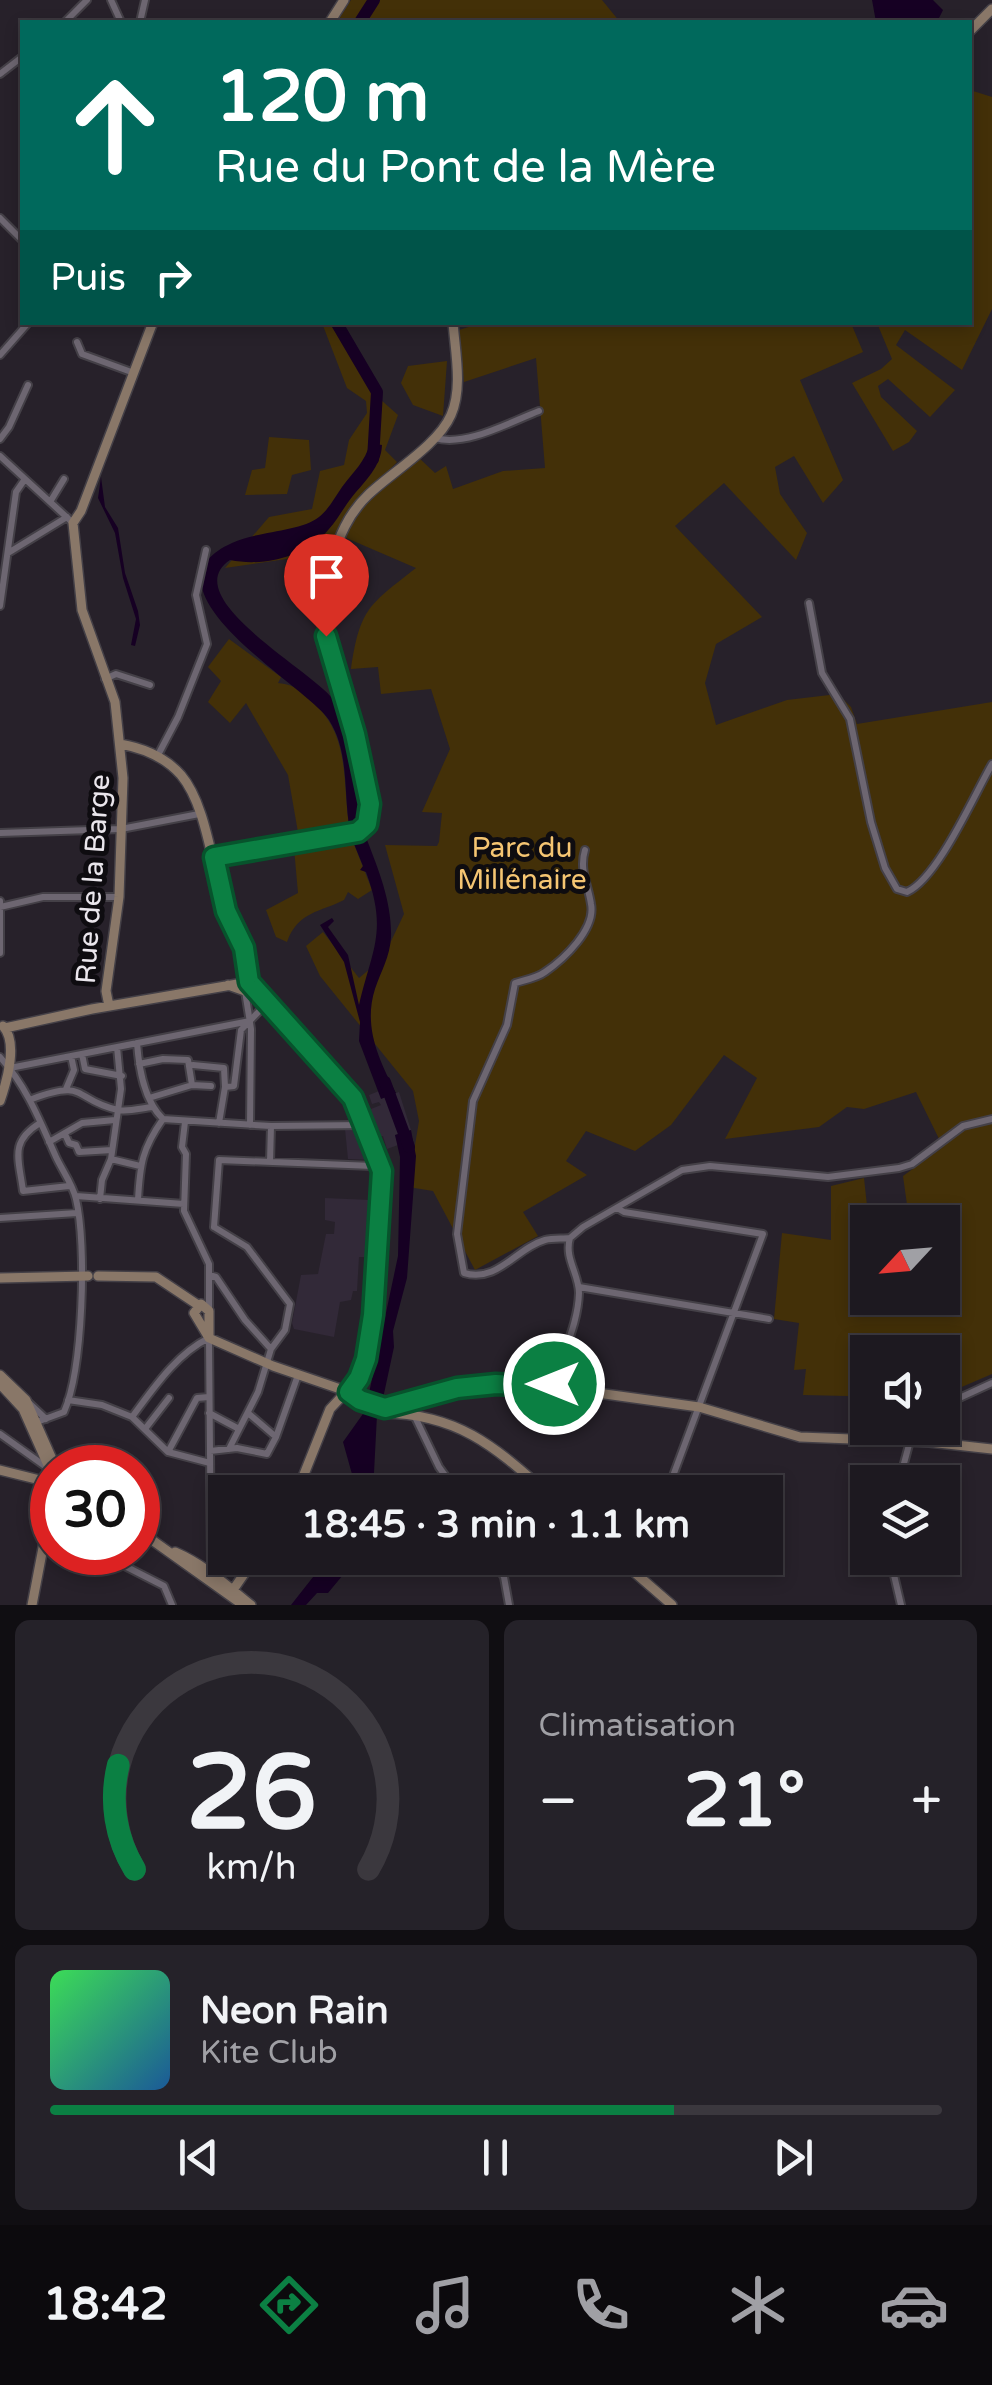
<!DOCTYPE html>
<html lang="fr">
<head>
<meta charset="utf-8">
<style>
  :root { --surface:#1d1920; --page:#252229; --text:#f1f3f6; --muted:#a0a0a5; --line:#3b383e; --accent:#0b8043 }
  body { margin:0; font-family:"Varela Round",sans-serif; background:var(--page); color:var(--text); height:100vh; display:flex; flex-direction:column; font-size:38px; white-space:nowrap }
  * { box-sizing:border-box; margin:0 }
  p { font-size:32px; color:var(--muted) }
  .icon { flex:none; width:55px; height:55px; fill:none; stroke:currentColor; stroke-width:2; stroke-linecap:round; stroke-linejoin:round }
  .map { position:relative; height:1605px; overflow:hidden }
  .panel { display:flex; flex-direction:column; gap:15px; padding:15px; background:#100e12; flex:1 }
  .panel>* { flex:none }
  .hud { position:absolute; left:20px; top:20px; width:952px; height:305px; border-radius:0px; box-shadow:0 5px 15px #0003,0 0 0 2px var(--line); background:#00695c; color:#fff; overflow:hidden }
  .needle { width:65px; rotate:244deg }
  .controls { position:absolute; left:850px; top:1205px; display:grid; gap:20px }
  .controls a { display:grid; place-items:center; width:110px; height:110px; border-radius:0px; background:var(--surface); box-shadow:0 5px 15px #0003,0 0 0 2px var(--line); font-size:50px }
  .speed { position:absolute; left:30px; top:1445px; display:flex; gap:20px; font-size:50px; font-weight:700; text-align:center }
  .speed>* { display:grid; place-content:center; width:130px; height:130px; border-radius:50%; background:var(--surface); box-shadow:0 5px 15px #0003,0 0 0 2px var(--line); line-height:1 }
  .speed .limit { border:15px solid #d22; background:#fff; color:#111 }
  .pin { position:absolute; display:grid; place-items:center; width:85px; height:85px; color:#fff; margin:-102px -42px; border-radius:50% 50% 50% 0; rotate:-45deg; box-shadow:0 0 10px #0007 }
  .pin .icon { rotate:45deg }
  .me { position:absolute; width:110px; margin:-55px; rotate:270deg; stroke-linejoin:round; filter:drop-shadow(0 0 8px #0008) }
  .turn { display:flex; align-items:center; gap:35px; height:210px; padding:0 30px; font-size:45px }
  .turn .icon { width:130px; height:130px; stroke-width:2.5 }
  .turn b { display:block; font-size:70px; line-height:85px }
  .then { display:flex; align-items:center; height:95px; padding:0 30px; background:#0003; gap:20px; font-size:38px }
  .big { font-size:75px; font-weight:800; line-height:1.1 }
  .panel .tile { flex:1; display:flex; flex-direction:column; justify-content:center; gap:15px; min-width:0; padding:0 35px; border-radius:15px; background:var(--page) }
  .panel .dial { align-items:center; gap:0 }
  .dial svg { height:260px; overflow:visible; fill:none; stroke:var(--line); stroke-width:7; stroke-linecap:round; text-anchor:middle }
  .dial text { fill:var(--text); stroke:none }
  .song { display:flex; align-items:center; gap:30px }
  .cover { width:120px; height:120px; border-radius:15px; background:linear-gradient(135deg,hsl(130 70% 55%),hsl(210 70% 35%)) }
  .played { height:10px; border-radius:5px; background:linear-gradient(90deg,var(--accent) 70%,var(--line) 70%) }
  .keys { display:flex; justify-content:space-around; direction:ltr }
  .heat { display:flex; justify-content:space-between; align-items:center; font-size:55px; direction:ltr }
  .panel .tiles { flex:1; display:grid; gap:15px; grid-template-columns:1fr 1fr }
  .tile:last-child { grid-column:span 2 }
  .trip { position:absolute; left:208px; top:1475px; width:575px; height:100px; border-radius:0px; background:var(--surface); box-shadow:0 5px 15px #0003,0 0 0 2px var(--line); font-weight:800; line-height:100px; text-align:center }
  .dock { display:flex; height:160px; justify-content:space-around; align-items:center; background:#0c0a0d; color:var(--muted) }
  .dock .icon { width:70px; height:70px }
  .dock .selected { color:var(--accent) }
  .dock b { font-size:45px; color:var(--text) }
  .map>svg:first-child { display:block }
  .built { fill:#322938 }
  .green { fill:#433008; fill-rule:evenodd }
  .water { fill:#160023 }
  .lines { fill:none; stroke-linecap:round; stroke-linejoin:round }
  .river { stroke:#160023; stroke-width:12 }
  .street-casing { stroke:#444047; stroke-width:10 }
  .secondary-casing { stroke:#444047; stroke-width:12 }
  .street { stroke:#6d6671; stroke-width:6 }
  .secondary { stroke:#897768; stroke-width:9 }
  .route-casing { stroke:#07532c; stroke-width:25 }
  .route { stroke:#0b8043; stroke-width:18 }
  .labels { text-anchor:middle; stroke-width:10; stroke-linejoin:round; paint-order:stroke }
  .park-label { font-size:28px; fill:#f5c572; stroke:#0e0c10 }
  .street-label { font-size:28px; fill:#eae6ec; stroke:#0e0c10 }
</style>
</head>
<body>
<div class="map">
<svg width="992" height="1605" viewBox="0 0 992 1605">
  <rect width="100%" height="100%" fill="#27212a"/>
  <path class="built" d="M 379,1091 L 382,1098 L 399,1092 L 411,1130 L 395,1135 L 398,1145 L 387,1149 L 383,1136 L 380,1136 L 385,1152 L 378,1152 L 370,1160 L 348,1159 L 345,1129 L 351,1129 L 364,1114 L 358,1096 L 364,1094 L 371,1109 L 381,1105 L 379,1102 L 372,1104 L 369,1095 Z
    M 325,1198 L 370,1200 L 370,1206 L 374,1208 L 371,1257 L 359,1257 L 357,1291 L 353,1291 L 351,1300 L 340,1302 L 334,1337 L 294,1329 L 292,1323 L 301,1275 L 318,1274 L 326,1234 L 334,1234 L 335,1222 L 325,1220 Z"/>
  <path class="green" d="M 351,0 L 602,0 L 620,22 L 337,22 Z
    M 970,90 L 992,97 L 992,309 L 962,370 L 905,330 L 896,345 L 955,390 L 930,417 L 888,379 L 878,386 L 881,397 L 917,431 L 909,442 L 893,451 L 852,383 L 881,369 L 892,359 L 877,323 L 970,322 Z
    M 484,322 L 851,323 L 863,352 L 800,380 L 843,480 L 823,503 L 794,456 L 775,467 L 780,494 L 807,533 L 796,560 L 724,483 L 675,526 L 762,617 L 716,644 L 705,683 L 716,725 L 787,700 L 838,694 L 851,707 L 857,724 L 992,702 L 992,1374 L 943,1395 L 942,1352 L 868,1352 L 868,1428 L 910,1428 L 907,1431 L 848,1429 L 848,1396 L 803,1395 L 806,1369 L 794,1370 L 799,1323 L 774,1319 L 782,1233 L 831,1240 L 831,1186 L 864,1178 L 868,1215 L 909,1219 L 903,1176 L 943,1147 L 916,1092 L 864,1109 L 847,1107 L 819,1127 L 725,1139 L 757,1078 L 724,1055 L 671,1125 L 635,1151 L 586,1131 L 566,1161 L 587,1175 L 523,1212 L 538,1236 L 475,1270 L 433,1191 L 408,1187 L 419,1121 L 413,1091 L 320,976 L 306,946 L 323,932 L 359,978 L 383,958 L 404,914 L 385,845 L 437,846 L 439,842 L 442,813 L 422,812 L 450,749 L 431,689 L 381,694 L 378,667 L 351,669 C 360,608 369,605 416,568 L 344,537 L 362,508 L 418,457 L 435,473 L 446,466 L 453,489 L 503,471 L 545,468 L 536,358 L 464,382 L 459,330 ZM 868,1222 L 942,1222 L 942,1298 L 868,1298 Z
    M 322,323 L 343,323 L 381,400 L 398,415 L 385,450 L 397,462 L 351,509 L 334,541 L 314,555 L 225,568 L 269,517 L 312,509 L 320,471 L 344,465 L 349,440 L 367,413 L 366,401 L 347,388 Z
    M 447,361 L 443,416 L 413,405 L 401,383 L 408,366 Z
    M 269,437 L 309,440 L 311,470 L 292,475 L 287,494 L 245,495 L 252,470 L 265,468 Z
    M 229,639 L 281,677 L 278,683 C 297,685 304,692 317,706 C 351,740 342,787 350,831 L 299,838 L 288,775 L 246,703 L 230,723 L 208,702 L 221,681 L 208,667 Z
    M 352,839 L 372,890 L 358,899 L 348,892 L 344,900 C 321,912 298,911 287,942 L 276,937 L 266,910 L 298,893 L 294,848 Z"/>
  <path class="water" d="M 872,0 L 933,0 L 943,10 L 937,22 L 876,22 Z
    M 370,443 L 382,445 C 381,467 365,481 352,497 C 344,507 338,519 329,529 C 306,557 264,567 230,560 C 174,598 319,674 335,702 C 356,739 362,787 360,829 L 350,831 C 343,793 350,753 329,720 C 307,686 131,588 232,543 C 257,531 300,532 319,517 C 329,509 335,497 342,487 C 354,471 365,462 370,443 Z
    M 101,477 L 105,507 L 118,528 L 125,573 L 138,611 L 140,625 L 135,646 L 131,645 L 136,619 L 123,578 L 115,533 L 98,498 Z
    M 361,837 L 367,840 C 379,871 392,903 391,937 C 390,957 381,971 375,989 C 363,1027 379,1060 396,1093 L 381,1099 L 359,1041 L 360,1022 L 344,962 L 320,925 L 332,918 L 334,921 L 328,927 L 348,955 L 359,1005 C 372,949 388,932 366,872 L 360,870 L 363,866 L 352,839 Z
    M 411,1130 L 416,1156 L 407,1278 L 393,1331 L 394,1347 L 382,1403 L 368,1398 L 398,1256 L 400,1157 L 395,1135 Z
    M 365,1411 L 377,1415 L 373,1492 L 357,1492 L 343,1442 Z
    M 328,1558 L 357,1558 L 328,1593 L 317,1593 L 306,1605 L 291,1605 Z"/>
  <g class="lines">
    <path class="river" d="M 360,22 L 374,0
      M 336,322 L 377,392 L 373,459
      M 385,1082 L 409,1147"/>
    <g class="street-casing">
      <path id="street" d="M 111,0 L 121,22
        M 65,22 L 87,0
        M 140,22 L 145,0
        M 0,74 L 22,57
        M 0,218 L 22,240
        M 77,342 L 82,354 L 134,373
        M 0,355 L 29,322
        M 435,438 C 466,447 510,422 539,411
        M 0,439 L 9,427 L 28,385
        M 0,456 L 73,523
        M 50,502 L 64,479
        M 8,553 L 67,517
        M 809,603 L 822,673 L 850,719 L 871,822 L 885,868 L 897,889 L 907,892 C 938,878 974,795 992,764
        M 0,606 L 16,492 L 25,479
        M 105,679 L 116,674 L 150,685
        M 158,755 L 178,717 L 207,644 L 196,595 L 206,550
        M 0,833 L 121,829 L 199,814
        M 0,901 L 0,953
        M 0,907 L 43,897 L 119,897
        M 245,991 L 251,1029 L 250,1125
        M 137,1043 C 139,1069 144,1101 163,1119 L 271,1126 L 364,1125
        M 82,1054 L 85,1069 L 122,1076
        M 0,1057 C 27,1087 40,1121 56,1157 C 62,1170 73,1185 76,1199 C 87,1245 83,1369 64,1412 L 34,1423
        M 139,1064 L 163,1059 L 188,1060 L 192,1085
        M 193,1065 L 224,1068 L 225,1087
        M 10,1068 L 250,1021
        M 66,1089 L 74,1070 L 71,1056
        M 149,1098 L 192,1085 L 211,1086
        M 32,1099 C 88,1078 73,1100 118,1110 C 128,1112 142,1108 152,1107
        M 185,1122 L 182,1147 L 186,1154 L 184,1211 L 209,1264 L 209,1308
        M 40,1123 C 9,1142 19,1159 23,1191 L 69,1186
        M 219,1123 L 225,1087 L 234,1086 L 241,1030 L 268,1002
        M 65,1134 L 69,1143 L 76,1145 L 79,1152 L 112,1150
        M 49,1142 L 82,1123 L 115,1120
        M 111,1159 L 140,1166
        M 270,1162 L 271,1126
        M 76,1196 L 184,1204
        M 100,1199 L 102,1180 L 111,1159 L 121,1089 L 117,1047
        M 138,1200 C 140,1164 142,1149 163,1119
        M 617,1208 L 624,1212 L 763,1234 L 667,1492
        M 0,1218 L 77,1213
        M 214,1227 L 247,1247 L 290,1304 L 285,1330 L 271,1349 L 258,1392 L 229,1449
        M 214,1227 L 219,1160 L 373,1166 L 379,1163
        M 570,1238 C 563,1239 553,1238 545,1240 C 516,1248 498,1283 464,1273 L 457,1234 L 473,1101 L 507,1025 L 515,983 C 525,980 537,978 545,972 C 564,959 596,929 591,904 C 588,884 579,870 585,850
        M 570,1238 L 583,1227 L 682,1170 L 710,1166 L 828,1177 L 899,1168 L 912,1164 L 963,1126 L 992,1119
        M 209,1275 L 216,1277 L 245,1320 L 271,1349
        M 579,1287 L 769,1319
        M 554,1387 C 561,1355 578,1326 579,1293 C 579,1274 564,1258 570,1238
        M 68,1400 L 102,1405 L 132,1417 L 168,1452 L 210,1463
        M 29,1403 L 46,1419
        M 942,1406 L 992,1383
        M 209,1413 L 239,1429
        M 248,1413 L 276,1437
        M 414,1415 L 439,1467 L 457,1492
        M 132,1417 C 153,1389 176,1354 209,1338
        M 145,1429 L 169,1398
        M 0,1434 L 49,1469
        M 210,1451 L 237,1448 L 267,1454 L 276,1437 L 298,1375
        M 168,1452 L 197,1398 L 209,1397
        M 899,1482 L 910,1441 L 919,1428
        M 113,1552 L 115,1561 L 164,1586 L 172,1605
        M 492,1558 L 504,1577 L 509,1605
        M 890,1558 L 901,1605
        M 206,1569 L 211,1563 L 209,1339
        M 634,1572 L 642,1558"/>
    </g>
    <g class="secondary-casing">
      <path id="secondary" d="M 330,22 L 344,0
        M 970,31 L 992,9
        M 120,744 C 143,748 165,757 181,775 C 208,807 212,873 227,912 C 234,932 247,948 249,969 C 250,978 248,983 245,991 L 228,985
        M 214,857 L 358,833 L 367,824 L 370,804 L 355,734 L 319,614 C 317,596 325,579 331,562 C 339,537 348,514 368,495 C 392,472 438,445 451,415 C 463,388 455,351 453,322
        M 249,982 L 353,1099 L 382,1171 L 378,1273 L 366,1359 L 359,1378 L 330,1409 L 297,1492
        M 109,1006 L 106,991 L 119,897 L 123,778 L 115,702 L 82,610 L 73,523 L 81,511 L 153,322
        M 5,1028 L 92,1009 L 249,982
        M 0,1101 C 7,1081 18,1042 3,1026
        M 98,1276 L 156,1277 L 198,1305
        M 0,1278 L 88,1276
        M 201,1304 L 209,1311 L 209,1338 L 194,1313 Z
        M 209,1338 L 273,1366 L 349,1392 L 360,1400 L 385,1408 L 457,1389 L 496,1384 L 554,1387 L 699,1407 L 800,1437 L 929,1442 L 992,1449
        M 0,1375 L 26,1400 L 56,1468
        M 0,1384 L 23,1409 L 51,1472
        M 383,1413 C 457,1414 493,1445 546,1492
        M 0,1470 L 52,1483
        M 138,1530 L 243,1605
        M 175,1552 C 205,1565 226,1585 251,1605
        M 618,1558 L 672,1605
        M 233,1590 L 255,1558
        M 32,1605 L 46,1532 L 50,1470"/>
    </g>
    <use href="#street" class="street"/>
    <use href="#secondary" class="secondary"/>
  </g>
  <g class="lines">
    <g class="route-casing">
      <path id="route" d="M 326,636 L 355,734 L 370,804 L 367,824 L 358,832 L 214,857 L 226,911 L 244,948 L 249,982 L 353,1098 L 382,1171 L 373,1315 L 366,1359 L 359,1378 L 349,1392 L 360,1400 L 385,1408 L 457,1388 L 496,1384 L 554,1387 L 554,1384"/>
    </g>
    <use href="#route" class="route"/>
  </g>
  <g class="labels">
    <g class="park-label">
      <text x="522" y="857">Parc du<tspan x="522" dy="32">Millénaire</tspan></text>
    </g>
    <g class="street-label">
      <text transform="translate(92 879) rotate(-86)" y="10">Rue de la Barge</text>
    </g>
  </g>
</svg>
<div class="controls">
<a><svg class="needle" viewBox="-14 -14 28 28"><path d="M0-13l5 13h-10z" fill="#e53935"/><path d="M0 13l5-13h-10z" fill="#a0a0a5"/></svg></a>
<a><svg class="icon" aria-label="sound" viewBox="0 0 24 24"><path d="M4 9h4l5-4v14l-5-4H4zM17 9q2 3 0 6"/></svg></a>
<a><svg class="icon" aria-label="layers" viewBox="0 0 24 24"><path d="M12 4l9 5-9 5-9-5zM3 14l9 5 9-5"/></svg></a>
</div>
<div class="speed"><div class="limit">30</div></div>
<div class="pin" style="left:326px;top:636px;background:#d93025"><svg class="icon" aria-label="arrive" viewBox="0 0 24 24"><path d="M6 21V4h12l-3 4 3 4H6"/></svg></div>
<svg class="me" style="left:554px;top:1384px" viewBox="-20 -20 40 40"><circle r="17" fill="#0b8043" stroke="#fff" stroke-width="3"/><path d="M0-11L8 9 0 5-8 9z" fill="#fff"/></svg>
<div class="trip">18:45 · 3 min · 1.1 km</div>
<div class="hud">
<div class="turn"><svg class="icon" aria-label="ahead" viewBox="0 0 24 24"><path d="M12 20V5M6 11l6-6 6 6"/></svg><div><b>120 m</b>Rue du Pont de la Mère</div></div>
<div class="then">Puis<svg class="icon" aria-label="right" viewBox="0 0 24 24"><path d="M7 20v-9h11M14 6l5 5-5 5"/></svg></div>
</div>
</div>
<section class="panel">
<div class="tiles">
<div class="tile dial"><svg viewBox="0 0 100 80">
<path d="M14 69A42 42 0 1 1 86 69"/>
<path d="M14 69A42 42 0 0 1 9 37" stroke="#0b8043"/>
<text x="50" y="56" font-size="32" font-weight="700">26</text>
<text x="50" y="72" font-size="11">km/h</text>
</svg></div>
<div class="tile"><p>Climatisation</p>
<div class="heat"><a>−</a><b class="big">21°</b><a>+</a></div>
</div>
<div class="tile">
<div class="song"><i class="cover"></i><div><b>Neon Rain</b><p>Kite Club</p></div></div>
<div class="played"></div>
<div class="keys"><svg class="icon" aria-label="previous" viewBox="0 0 24 24"><path d="M18 5L8 12l10 7zM5 5v14"/></svg><svg class="icon" aria-label="pause" viewBox="0 0 24 24"><path d="M8 5v14M16 5v14"/></svg><svg class="icon" aria-label="next" viewBox="0 0 24 24"><path d="M6 5l10 7-10 7zM19 5v14"/></svg></div>
</div>
</div>
</section>
<nav class="dock">
<b>18:42</b>
<svg class="icon selected" aria-label="directions" viewBox="0 0 24 24"><path d="M12 3l9 9-9 9-9-9zM9 14v-3h6M13 9l2 2-2 2"/></svg>
<svg class="icon" aria-label="music" viewBox="0 0 24 24"><path d="M9 18V5l10-2v13"/><circle cx="6" cy="18" r="3"/><circle cx="16" cy="16" r="3"/></svg>
<svg class="icon" aria-label="phone" viewBox="0 0 24 24"><path d="M5 4h4l2 5-3 2q2 4 5 5l2-3 5 2v4C11 20 4 13 5 4z"/></svg>
<svg class="icon" aria-label="climate" viewBox="0 0 24 24"><path d="M12 3v18M4 7l16 10M4 17L20 7"/></svg>
<svg class="icon" aria-label="car" viewBox="0 0 24 24"><path d="M5 17H2v-5l4-1 3-4h7l3 4 3 1v5h-3M9 17h6M6 11h13"/><circle cx="7" cy="17" r="2"/><circle cx="17" cy="17" r="2"/></svg>
</nav>
</body>
</html>
